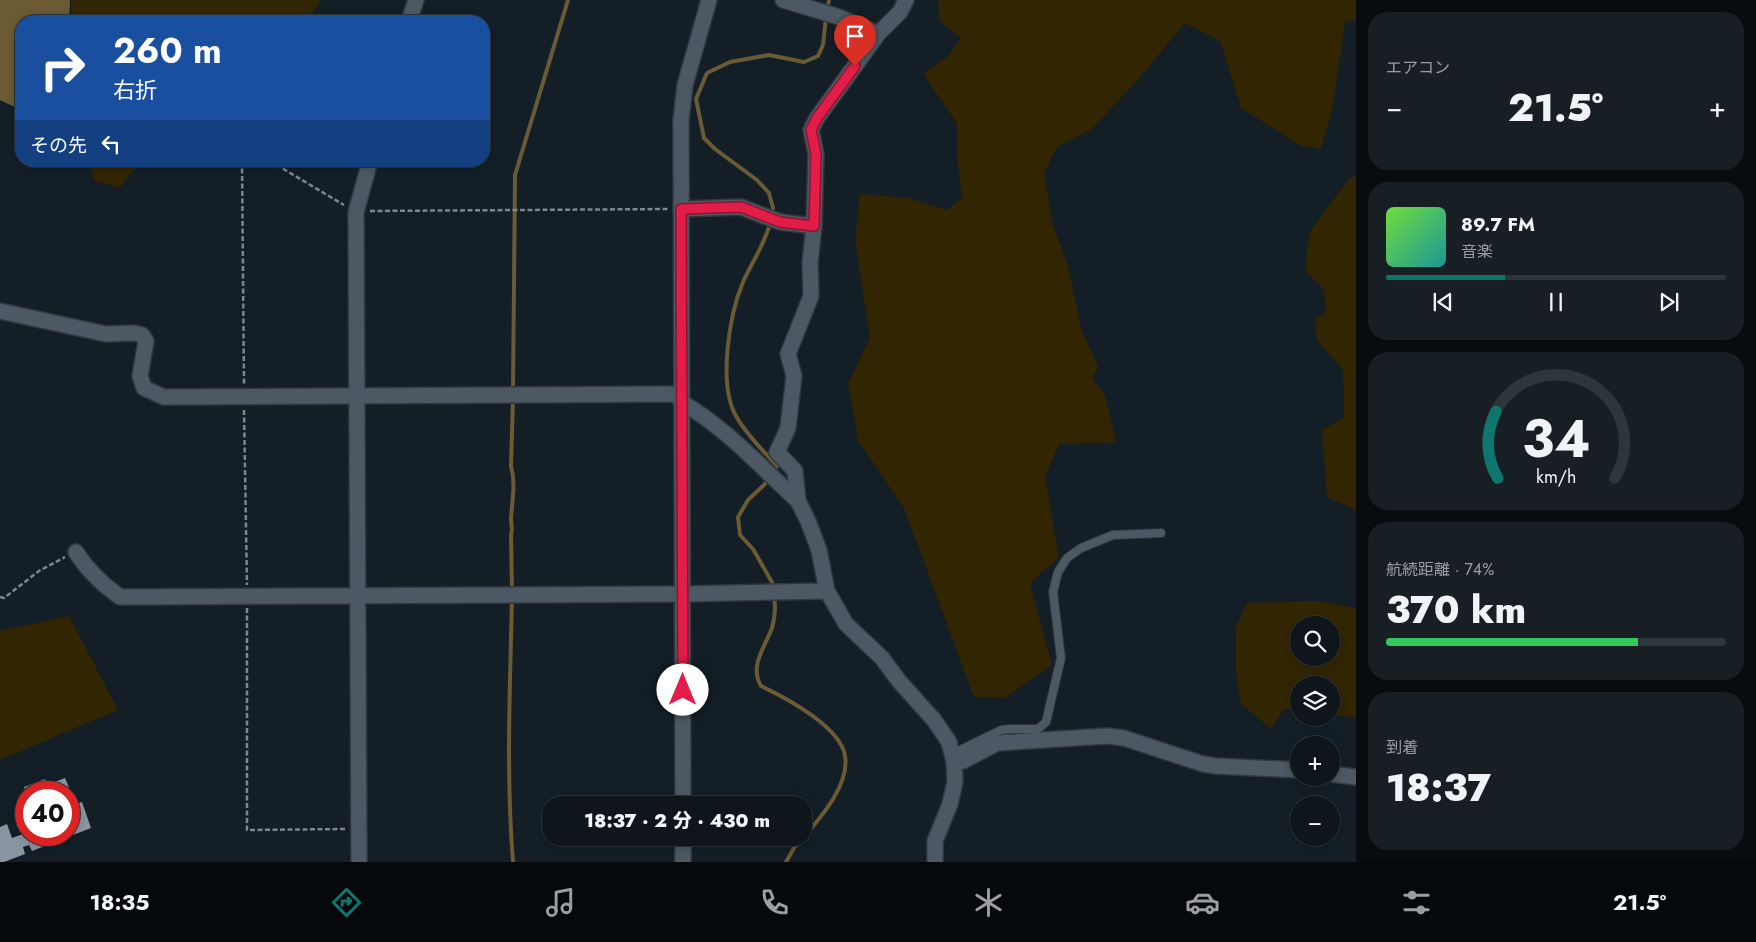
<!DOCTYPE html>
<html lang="ja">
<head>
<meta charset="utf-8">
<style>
  :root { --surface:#0e161c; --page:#171f25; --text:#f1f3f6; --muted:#9b9fa3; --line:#2e353b; --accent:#0f766e }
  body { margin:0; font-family:Jost,"Noto Sans JP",sans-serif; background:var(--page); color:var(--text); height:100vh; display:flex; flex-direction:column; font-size:19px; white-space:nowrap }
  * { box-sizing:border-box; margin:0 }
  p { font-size:16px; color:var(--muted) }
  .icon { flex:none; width:28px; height:28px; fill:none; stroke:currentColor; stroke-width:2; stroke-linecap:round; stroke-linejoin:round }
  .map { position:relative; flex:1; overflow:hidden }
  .side { display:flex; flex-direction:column; gap:12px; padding:12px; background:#080c0f; width:400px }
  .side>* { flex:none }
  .guide { position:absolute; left:15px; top:15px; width:475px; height:152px; border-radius:20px; box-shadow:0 2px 8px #0003,0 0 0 1px var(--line); background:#1a4fa0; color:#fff; overflow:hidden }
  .controls { position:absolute; left:1290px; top:616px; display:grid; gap:10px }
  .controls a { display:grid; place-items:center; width:50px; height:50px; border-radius:50%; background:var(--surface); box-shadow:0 2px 8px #0003,0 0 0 1px var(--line); font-size:25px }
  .speed { position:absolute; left:15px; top:781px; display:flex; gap:10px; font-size:25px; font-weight:700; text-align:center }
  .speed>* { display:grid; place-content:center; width:65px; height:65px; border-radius:50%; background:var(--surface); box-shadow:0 2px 8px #0003,0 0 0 1px var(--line); line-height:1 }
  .speed .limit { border:8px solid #d22; background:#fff; color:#111 }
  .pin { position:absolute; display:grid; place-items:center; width:42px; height:42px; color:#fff; margin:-51px -21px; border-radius:50% 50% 50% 0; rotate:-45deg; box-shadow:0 0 5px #0007 }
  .pin .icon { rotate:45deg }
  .me { position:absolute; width:55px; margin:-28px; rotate:0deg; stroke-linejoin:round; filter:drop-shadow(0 0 4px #0008) }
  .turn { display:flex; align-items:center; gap:18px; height:105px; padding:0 15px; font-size:22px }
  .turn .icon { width:65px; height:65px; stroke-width:2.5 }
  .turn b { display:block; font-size:35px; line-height:42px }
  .then { display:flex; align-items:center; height:48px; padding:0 15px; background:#0003; gap:10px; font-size:19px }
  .big { font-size:38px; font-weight:800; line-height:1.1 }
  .side .card { flex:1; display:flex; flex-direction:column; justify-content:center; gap:8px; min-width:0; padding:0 18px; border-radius:20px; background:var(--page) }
  .side .dial { align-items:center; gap:0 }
  .dial svg { height:130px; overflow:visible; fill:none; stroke:var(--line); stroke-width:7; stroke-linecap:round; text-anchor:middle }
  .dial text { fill:var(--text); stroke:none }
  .song { display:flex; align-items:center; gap:15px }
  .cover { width:60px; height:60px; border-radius:8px; background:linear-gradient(135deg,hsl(100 70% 55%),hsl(180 70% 35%)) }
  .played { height:5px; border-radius:2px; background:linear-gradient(90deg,var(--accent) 35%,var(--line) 35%) }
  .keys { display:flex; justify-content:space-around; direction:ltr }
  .heat { display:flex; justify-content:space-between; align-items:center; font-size:28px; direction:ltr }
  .charge { height:8px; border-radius:4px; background:linear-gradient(90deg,#34c759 74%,var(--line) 0) }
  .trip { position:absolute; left:542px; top:796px; width:270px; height:50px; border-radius:20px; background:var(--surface); box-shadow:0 2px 8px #0003,0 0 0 1px var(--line); font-weight:800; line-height:50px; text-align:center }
  .tabs { display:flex; height:80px; justify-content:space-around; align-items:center; background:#06090b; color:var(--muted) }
  .tabs .icon { width:35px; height:35px }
  .tabs .active { color:var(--accent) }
  .tabs b { font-size:22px; color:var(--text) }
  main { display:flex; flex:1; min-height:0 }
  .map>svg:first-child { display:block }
  .green { fill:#322501; fill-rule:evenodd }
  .water { fill:#6a5b35 }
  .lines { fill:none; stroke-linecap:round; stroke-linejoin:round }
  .stream { stroke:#6a5b35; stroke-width:4 }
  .building { fill:#8996a1 }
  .lane-casing { stroke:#30373e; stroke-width:10 }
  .street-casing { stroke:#30373e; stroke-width:18 }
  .secondary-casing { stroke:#30373e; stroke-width:18 }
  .path { stroke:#7e868e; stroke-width:2.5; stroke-dasharray:5 2.5; stroke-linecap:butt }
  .lane { stroke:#4c5863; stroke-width:8 }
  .street { stroke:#4c5863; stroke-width:15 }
  .secondary { stroke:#4c5863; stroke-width:15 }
  .route-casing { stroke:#92132f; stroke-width:12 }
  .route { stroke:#e11d48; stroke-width:9 }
</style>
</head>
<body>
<main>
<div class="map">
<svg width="1356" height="862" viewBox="0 0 1356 862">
  <rect width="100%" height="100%" fill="#131e26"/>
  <path class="green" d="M 71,0 L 320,0 L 320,3 L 308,18 L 296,18 L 294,21 L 71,21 Z
    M 938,0 L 1356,0 L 1356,20 L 1345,21 L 1333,107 L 1321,149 L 1301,146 L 1241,108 L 1220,41 L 1185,23 L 1135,83 L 1092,129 L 1057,147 L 1044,173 L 1052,222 L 1068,266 L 1081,328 L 1098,367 L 1092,379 L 1105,395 L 1116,442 L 1059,444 L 1045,477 L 1059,558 L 1030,583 L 1052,665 L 1006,697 L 974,697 L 904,508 L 858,440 L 848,383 L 870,338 L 855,240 L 860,194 L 908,198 L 947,210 L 962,198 L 957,155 L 957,123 L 923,74 L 948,56 L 961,38 L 940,21 Z
    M 87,161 L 147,161 L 130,173 L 120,188 L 95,181 Z
    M 1356,175 L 1356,510 L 1327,497 L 1322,430 L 1344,417 L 1343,370 L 1317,340 L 1315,319 L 1326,312 L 1324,290 L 1305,270 L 1310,231 L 1349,179 Z
    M 1317,601 L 1356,608 L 1356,717 L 1331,716 L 1331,685 L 1299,685 L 1299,712 L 1284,709 L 1271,729 L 1241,704 L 1236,671 L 1236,626 L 1247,603 ZM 1299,625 L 1331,625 L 1331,658 L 1299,658 Z
    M 69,616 L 118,710 L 0,760 L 0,631 Z"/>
  <path class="water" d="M 0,0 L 70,0 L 69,21 L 21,21 L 21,110 L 0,100 Z"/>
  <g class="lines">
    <path class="stream" d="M 827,10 L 829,0
      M 771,216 L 773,208 L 769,193 L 757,180 L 715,149 L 704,138 L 696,99 L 707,73 L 730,62 L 769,55 L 804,62 L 818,56 L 823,45 L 826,17
      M 770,223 C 765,244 752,262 743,282 C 729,316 718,384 736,416 C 747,436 763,450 777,466 L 773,473
      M 513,392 L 515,175 L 568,0
      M 769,478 L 765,484 L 748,500 L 738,517 L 740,535 L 753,549 L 773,584 L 774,590
      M 512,591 L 511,535 C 513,529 511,525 511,519 C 512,501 516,484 511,466 L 513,399
      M 774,597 C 776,607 775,617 772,628 C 765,647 749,666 761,686 C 786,698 841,727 845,756 C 850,784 821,817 804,837
      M 512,598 C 510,687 506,774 513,862
      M 786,862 L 794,848 L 803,838"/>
  </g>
  <path class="building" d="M 65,778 L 76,804 L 82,802 L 91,828 L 32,851 L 29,845 L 23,847 L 25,854 L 4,862 L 0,862 L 0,827 L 7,824 L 12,838 L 26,833 L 26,835 L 69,835 L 69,792 L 26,792 L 24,787 L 45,779 L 47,785 Z"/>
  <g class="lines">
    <g class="lane-casing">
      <path id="lane" d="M 952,754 L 1001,730 L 1010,729 L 1038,729 L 1046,722 L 1061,658 L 1053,592 L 1058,572 L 1067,558 L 1081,548 L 1113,535 L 1161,533"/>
    </g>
    <g class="street-casing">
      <path id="street" d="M 783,0 L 839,17 L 878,34
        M 906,0 L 900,12 L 878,34 L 817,118 L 811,130 L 816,154 L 814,226 L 810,263 L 811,296 L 788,354 L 794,376 L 788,428 L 777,452 L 795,471 L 798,501 L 808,521 L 819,550 L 827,591 L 846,624 L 882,658 L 899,681 L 934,720 L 949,742 L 954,762 L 955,782 L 950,804 L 935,841 L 935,862
        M 409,21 L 416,0
        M 681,209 L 741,207 L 780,222 L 814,226
        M 0,311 L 106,334 L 134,333 L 142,335 L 146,341 L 140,376 L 144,388 L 164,397 L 681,394
        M 681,402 C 725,427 761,467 798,501
        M 76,552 C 87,570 102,584 120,597 L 683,594 L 827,591
        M 954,762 L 963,761 L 997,743 L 1107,736 L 1124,738 L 1203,764 L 1216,766 L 1299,770
        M 1331,774 L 1356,777
        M 359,862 L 356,212 L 370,161"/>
    </g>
    <g class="secondary-casing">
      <path id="secondary" d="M 683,805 L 681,120 L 685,85 L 709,0
        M 683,862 L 683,838"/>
    </g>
    <path class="path" d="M 242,161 L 244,385
      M 270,161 L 344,205
      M 370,211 L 670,209
      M 244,410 L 247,585
      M 0,597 L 4,598 L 39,571 L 65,557
      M 247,608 L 247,830 L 347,829"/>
    <use href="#lane" class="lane"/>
    <use href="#street" class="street"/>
    <use href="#secondary" class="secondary"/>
  </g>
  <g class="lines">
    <g class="route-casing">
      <path id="route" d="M 683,690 L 681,209 L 741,207 L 780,222 L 814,226 L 816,154 L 811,130 L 817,118 L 855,66"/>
    </g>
    <use href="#route" class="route"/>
  </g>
</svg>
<div class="controls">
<a><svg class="icon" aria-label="search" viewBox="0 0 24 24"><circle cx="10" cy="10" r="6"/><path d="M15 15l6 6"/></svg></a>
<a><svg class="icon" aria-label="layers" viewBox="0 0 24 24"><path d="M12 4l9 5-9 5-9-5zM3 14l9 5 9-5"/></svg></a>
<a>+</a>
<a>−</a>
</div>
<div class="speed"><div class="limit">40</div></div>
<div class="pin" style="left:855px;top:66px;background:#d93025"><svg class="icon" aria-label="arrive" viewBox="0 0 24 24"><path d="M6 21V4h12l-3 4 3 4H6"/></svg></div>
<svg class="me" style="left:683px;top:690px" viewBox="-20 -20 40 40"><circle r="19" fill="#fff"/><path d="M0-13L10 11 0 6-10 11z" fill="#e11d48"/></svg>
<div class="trip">18:37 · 2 分 · 430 m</div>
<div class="guide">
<div class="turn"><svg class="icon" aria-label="right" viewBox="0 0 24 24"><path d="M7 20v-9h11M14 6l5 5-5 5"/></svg><div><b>260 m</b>右折</div></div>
<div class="then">その先<svg class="icon" aria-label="left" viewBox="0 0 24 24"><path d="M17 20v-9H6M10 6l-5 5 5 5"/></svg></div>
</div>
</div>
<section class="side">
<div class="card"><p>エアコン</p>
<div class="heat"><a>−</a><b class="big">21.5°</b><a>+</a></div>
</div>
<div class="card">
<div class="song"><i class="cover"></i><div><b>89.7 FM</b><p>音楽</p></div></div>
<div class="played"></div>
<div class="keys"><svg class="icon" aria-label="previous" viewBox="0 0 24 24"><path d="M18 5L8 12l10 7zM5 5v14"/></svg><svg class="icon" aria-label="pause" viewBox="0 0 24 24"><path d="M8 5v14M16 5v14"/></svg><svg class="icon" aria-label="next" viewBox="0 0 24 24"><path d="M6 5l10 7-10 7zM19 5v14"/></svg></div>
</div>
<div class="card dial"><svg viewBox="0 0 100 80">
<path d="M14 69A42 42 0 1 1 86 69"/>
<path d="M14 69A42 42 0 0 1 13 28" stroke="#0f766e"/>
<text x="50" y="56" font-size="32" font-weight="700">34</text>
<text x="50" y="72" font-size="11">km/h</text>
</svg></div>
<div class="card"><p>航続距離 · 74%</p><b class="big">370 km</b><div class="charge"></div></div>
<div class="card"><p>到着</p><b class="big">18:37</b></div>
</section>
</main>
<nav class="tabs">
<b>18:35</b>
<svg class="icon active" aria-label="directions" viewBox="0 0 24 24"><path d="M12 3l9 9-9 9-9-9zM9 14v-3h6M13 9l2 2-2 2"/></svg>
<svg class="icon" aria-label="music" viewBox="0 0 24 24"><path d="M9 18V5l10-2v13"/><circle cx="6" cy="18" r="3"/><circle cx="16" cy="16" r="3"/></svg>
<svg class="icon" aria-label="phone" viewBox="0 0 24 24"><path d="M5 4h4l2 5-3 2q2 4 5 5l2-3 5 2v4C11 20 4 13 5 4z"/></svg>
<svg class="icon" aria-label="climate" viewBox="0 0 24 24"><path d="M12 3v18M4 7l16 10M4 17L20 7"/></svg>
<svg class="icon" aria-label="car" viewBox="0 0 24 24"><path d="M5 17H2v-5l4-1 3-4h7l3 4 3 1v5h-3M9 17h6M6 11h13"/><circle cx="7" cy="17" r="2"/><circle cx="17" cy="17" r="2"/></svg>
<svg class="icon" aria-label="filters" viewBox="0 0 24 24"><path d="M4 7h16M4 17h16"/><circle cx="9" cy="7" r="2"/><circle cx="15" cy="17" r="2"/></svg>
<b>21.5°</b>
</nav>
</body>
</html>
